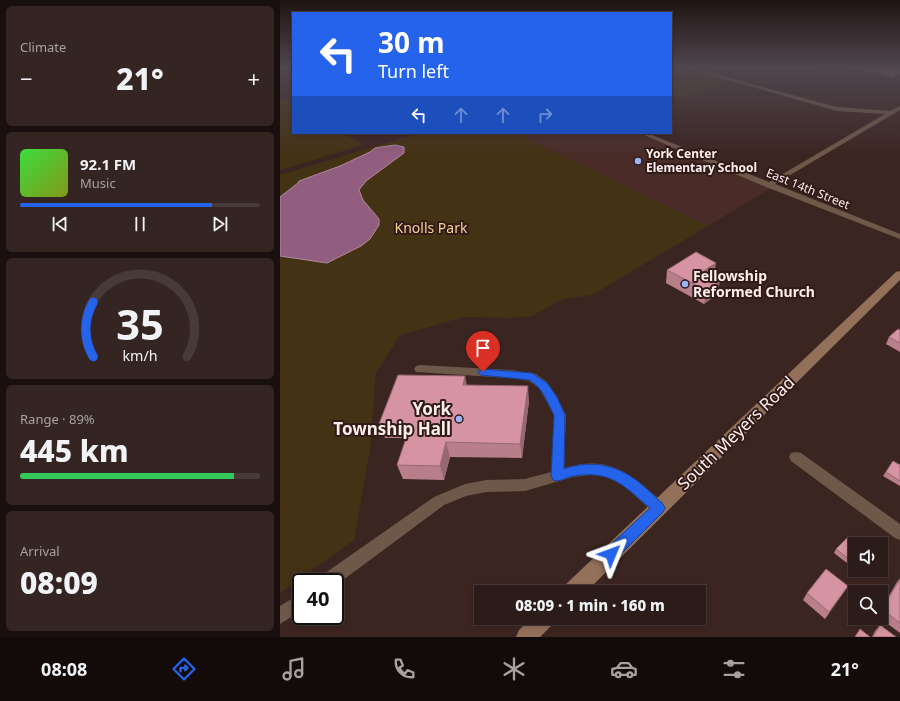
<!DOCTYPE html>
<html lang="en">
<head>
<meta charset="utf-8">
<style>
  :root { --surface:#2c1c19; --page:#342522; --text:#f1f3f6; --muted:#a6a1a2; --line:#483a38; --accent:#2563eb }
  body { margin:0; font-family:"Noto Sans",sans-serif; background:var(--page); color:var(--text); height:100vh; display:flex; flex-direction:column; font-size:15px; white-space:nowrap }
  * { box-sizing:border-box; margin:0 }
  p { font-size:13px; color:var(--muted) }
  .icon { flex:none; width:22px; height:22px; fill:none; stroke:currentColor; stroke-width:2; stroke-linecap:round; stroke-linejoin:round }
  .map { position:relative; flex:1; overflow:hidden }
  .side { display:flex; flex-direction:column; gap:6px; padding:6px; background:#180f0e; width:280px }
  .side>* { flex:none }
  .top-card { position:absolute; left:12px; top:12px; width:380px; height:122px; border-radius:0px; box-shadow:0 2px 6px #0003,0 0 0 1px var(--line); background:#2563eb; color:#fff; overflow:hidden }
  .buttons { position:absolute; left:568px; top:537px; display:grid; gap:8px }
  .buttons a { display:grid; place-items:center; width:40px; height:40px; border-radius:0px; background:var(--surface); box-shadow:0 2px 6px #0003,0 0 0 1px var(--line); font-size:20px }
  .speed { position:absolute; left:12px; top:573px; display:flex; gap:8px; font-size:20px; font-weight:700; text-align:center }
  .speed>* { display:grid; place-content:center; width:52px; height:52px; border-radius:50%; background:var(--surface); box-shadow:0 2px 6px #0003,0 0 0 1px var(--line); line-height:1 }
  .speed .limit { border:2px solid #111; border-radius:6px; background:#fff; color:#111 }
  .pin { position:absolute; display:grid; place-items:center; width:34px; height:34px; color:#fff; margin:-41px -17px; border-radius:50% 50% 50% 0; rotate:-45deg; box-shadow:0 0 4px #0007 }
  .pin .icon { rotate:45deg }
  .me { position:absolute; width:44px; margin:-22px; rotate:46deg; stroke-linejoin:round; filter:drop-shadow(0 0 3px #0008) }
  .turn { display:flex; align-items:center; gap:14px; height:84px; padding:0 20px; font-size:18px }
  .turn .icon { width:52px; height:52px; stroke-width:2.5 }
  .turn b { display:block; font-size:28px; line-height:34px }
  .lanes { display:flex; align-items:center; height:38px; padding:0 20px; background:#0003; justify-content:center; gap:20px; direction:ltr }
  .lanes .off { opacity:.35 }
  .big { font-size:30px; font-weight:800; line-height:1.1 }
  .side .tile { flex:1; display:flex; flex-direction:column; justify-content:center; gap:6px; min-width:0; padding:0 14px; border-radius:6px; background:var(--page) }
  .side .dial { align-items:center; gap:0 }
  .dial svg { height:104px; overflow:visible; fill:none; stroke:var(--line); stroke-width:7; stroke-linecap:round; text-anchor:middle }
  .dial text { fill:var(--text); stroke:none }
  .song { display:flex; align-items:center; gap:12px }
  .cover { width:48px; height:48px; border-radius:6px; background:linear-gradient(135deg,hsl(120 70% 55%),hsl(70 70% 35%)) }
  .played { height:4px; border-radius:2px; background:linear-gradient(90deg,var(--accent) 80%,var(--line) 80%) }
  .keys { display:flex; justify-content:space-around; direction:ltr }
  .heat { display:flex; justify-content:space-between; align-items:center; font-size:22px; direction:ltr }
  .charge { height:6px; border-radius:3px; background:linear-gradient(90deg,#34c759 89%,var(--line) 0) }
  .trip { position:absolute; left:194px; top:585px; width:232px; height:40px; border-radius:0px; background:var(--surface); box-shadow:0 2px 6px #0003,0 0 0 1px var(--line); font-weight:800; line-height:40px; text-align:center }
  .menu { display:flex; height:64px; justify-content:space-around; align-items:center; background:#120b0a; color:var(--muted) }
  .menu .icon { width:28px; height:28px }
  .menu .on { color:var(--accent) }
  .menu b { font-size:18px; color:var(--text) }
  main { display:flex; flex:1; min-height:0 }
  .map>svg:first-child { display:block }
  .built { fill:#492c28 }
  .green { fill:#443214 }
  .water { fill:#925e7f; stroke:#b289a0 }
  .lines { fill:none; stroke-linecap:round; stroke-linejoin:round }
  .street { fill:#6e584a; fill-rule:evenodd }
  .secondary { fill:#92705a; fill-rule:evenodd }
  .wall { fill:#b87f8b }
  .shaded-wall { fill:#966871 }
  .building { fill:#d694a2; stroke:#966871 }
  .route { fill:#2563eb; stroke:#184099 }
  .poi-dot { fill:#9bb5fd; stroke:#301b18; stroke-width:1.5 }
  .labels { text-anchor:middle; stroke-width:4; stroke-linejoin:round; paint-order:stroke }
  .far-poi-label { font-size:12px; font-weight:bold; fill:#feeeec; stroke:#301b18; text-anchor:start }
  .far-street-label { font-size:12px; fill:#feeeec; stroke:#301b18 }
  .park-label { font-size:14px; fill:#f8d195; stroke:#301b18 }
  .poi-label { font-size:14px; font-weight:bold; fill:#feeeec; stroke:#301b18; text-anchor:start }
  .near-poi-label { font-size:17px; font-weight:bold; fill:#feeeec; stroke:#301b18; text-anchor:end }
  .near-street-label { font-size:17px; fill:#feeeec; stroke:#301b18 }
</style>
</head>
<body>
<main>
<section class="side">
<div class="tile"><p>Climate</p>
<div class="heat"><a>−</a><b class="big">21°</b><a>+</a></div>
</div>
<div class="tile">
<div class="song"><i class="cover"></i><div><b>92.1 FM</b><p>Music</p></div></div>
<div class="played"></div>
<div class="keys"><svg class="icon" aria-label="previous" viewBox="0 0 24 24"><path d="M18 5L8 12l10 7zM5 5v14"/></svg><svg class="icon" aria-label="pause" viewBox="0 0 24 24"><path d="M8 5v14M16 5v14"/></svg><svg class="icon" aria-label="next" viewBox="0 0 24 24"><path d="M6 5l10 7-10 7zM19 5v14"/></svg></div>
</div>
<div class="tile dial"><svg viewBox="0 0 100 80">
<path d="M14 69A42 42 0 1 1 86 69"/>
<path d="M14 69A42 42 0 0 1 14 27" stroke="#2563eb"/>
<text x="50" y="56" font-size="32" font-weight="700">35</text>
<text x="50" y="72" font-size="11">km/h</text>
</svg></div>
<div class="tile"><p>Range · 89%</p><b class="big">445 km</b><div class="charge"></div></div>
<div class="tile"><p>Arrival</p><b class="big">08:09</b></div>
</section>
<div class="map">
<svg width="620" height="637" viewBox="0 0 620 637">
  <rect width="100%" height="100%" fill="#3b2521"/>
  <path class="built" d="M 517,67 L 620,67 L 620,80 L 573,69 L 554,77 Z
    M 235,133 L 357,133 L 491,188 L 428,226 Z"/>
  <path class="green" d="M 391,67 L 411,70 L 451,81 L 404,99 L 391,95 Z
    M 7,99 L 13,103 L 13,133 L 63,133 L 83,145 L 0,170 L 0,101 Z
    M 140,133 L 235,133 L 428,226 L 312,295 L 283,299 L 252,316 L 232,318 L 184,317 L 120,335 L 96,373 L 90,450 L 74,540 L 0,593 L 0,175 Z"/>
  <path class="water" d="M 115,145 L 124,147 L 124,153 L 86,181 L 79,190 L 83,200 L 99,219 L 99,225 L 90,239 L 81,246 L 47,263 L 0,256 L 0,197 L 18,183 L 19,181 L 60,166 L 90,152 L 95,148 Z"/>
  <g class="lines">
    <path class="street" d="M 402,67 L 409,67 L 557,107 L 610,111 L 620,106 L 620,110 L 495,184 L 620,234 L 620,239 L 486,187 L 359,133 L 367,133 L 489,182 L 605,114 L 557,111 Z
      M 140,365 L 231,370 L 256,374 L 267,382 L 277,397 L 286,415 L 284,468 C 332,454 350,475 384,503 L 386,508 L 384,513 L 379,514 L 374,513 L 341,483 L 324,476 L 311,475 L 293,477 L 245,491 L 206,492 L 186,496 L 164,505 L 55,586 L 55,582 L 39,582 L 41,576 L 154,497 L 185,484 L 206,480 L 245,479 L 271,472 L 274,415 L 259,388 L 249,381 L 231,378 L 136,372 L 134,369 L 136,366 Z
      M 516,452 L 521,453 L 620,524 L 620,540 L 615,538 L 511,461 L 509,457 L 511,453 Z
      M 21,593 L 21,611 L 0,624 L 0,606 Z"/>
    <path class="secondary" d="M 620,271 L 620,280 L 306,592 L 282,592 L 285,585 L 616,272 Z
      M 251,618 L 275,618 L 272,625 L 260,637 L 236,637 L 239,630 Z"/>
  </g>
  <path class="wall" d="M 620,67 L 620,74 L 613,77 L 585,70 L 585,68 Z
    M 387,270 L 434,276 L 432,277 L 440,281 L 437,294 L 424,304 L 386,283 Z
    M 620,330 L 620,352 L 606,344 L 609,337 Z
    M 187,385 L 249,401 L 242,458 L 170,457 L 164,480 L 123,479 L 117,465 L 126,438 L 105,438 L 99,424 Z
    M 613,461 L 620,465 L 620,486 L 603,476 Z
    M 556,549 L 575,562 L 572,567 L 554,553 Z
    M 620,578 L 620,633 L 600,618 L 601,618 L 601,609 L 617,582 Z
    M 568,586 L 545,619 L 523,600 L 527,593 Z
    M 600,625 L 616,637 L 592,637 L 595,631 Z"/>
  <path class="shaded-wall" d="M 620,72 L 619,74 L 613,77 L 614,74 Z
    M 436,263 L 434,276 L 420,285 L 422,272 Z
    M 440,281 L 437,294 L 424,304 L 426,290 Z
    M 185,376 L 188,390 L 183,385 Z
    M 248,386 L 249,401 L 242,458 L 240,444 Z
    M 166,442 L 170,457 L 164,480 L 160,466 Z"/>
  <path class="building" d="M 588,67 L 620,67 L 620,72 L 614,74 L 585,68 Z
    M 416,252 L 436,263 L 422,272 L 440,281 L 426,290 L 387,270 Z
    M 618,329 L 620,330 L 620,343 L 609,337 Z
    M 118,375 L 185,376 L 183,385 L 248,386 L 240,444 L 166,442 L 160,466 L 117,465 L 131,424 L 99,424 Z
    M 613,461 L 620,465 L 620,481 L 606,472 Z
    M 568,537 L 577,544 L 575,544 L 575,562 L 574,563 L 556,549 Z
    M 546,569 L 568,586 L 549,612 L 527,593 Z
    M 620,579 L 620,623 L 602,609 Z
    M 600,625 L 616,637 L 593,637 Z
    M 580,629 L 590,637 L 575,637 Z"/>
  <linearGradient id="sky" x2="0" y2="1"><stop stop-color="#201412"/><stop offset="0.43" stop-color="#4f464e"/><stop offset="1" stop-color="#4f464e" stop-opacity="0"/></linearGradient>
  <rect width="620" height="156" fill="url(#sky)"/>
  <path class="route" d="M 203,369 L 252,373 L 267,383 L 277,397 L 285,415 L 284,469 C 305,461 330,463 350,476 C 362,483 373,495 383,504 L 385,508 L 383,512 L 336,559 L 331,561 L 326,559 L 324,554 L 326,549 L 370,508 C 344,486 331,470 294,476 C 286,477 280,483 273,480 L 271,476 L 274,415 L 264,395 L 259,388 L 250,380 L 200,375 L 198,372 L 200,370 Z"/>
  <g class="poi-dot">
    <circle cx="358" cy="161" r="4"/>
    <circle cx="405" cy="284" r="4"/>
    <circle cx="179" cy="419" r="4"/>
  </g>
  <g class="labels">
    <g class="far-poi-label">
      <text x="366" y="158">York Center<tspan x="366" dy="14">Elementary School</tspan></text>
    </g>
    <g class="far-street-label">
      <text transform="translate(528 189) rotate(22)" y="4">East 14th Street</text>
    </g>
    <g class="park-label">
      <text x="151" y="233">Knolls Park</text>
    </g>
    <g class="poi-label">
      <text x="413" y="281">Fellowship<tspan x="413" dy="16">Reformed Church</tspan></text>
    </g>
    <g class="near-poi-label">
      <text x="171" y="415">York<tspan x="171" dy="20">Township Hall</tspan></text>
    </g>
    <g class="near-street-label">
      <text transform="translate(456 433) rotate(-44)" y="6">South Meyers Road</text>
    </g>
  </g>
</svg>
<div class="buttons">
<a><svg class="icon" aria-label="sound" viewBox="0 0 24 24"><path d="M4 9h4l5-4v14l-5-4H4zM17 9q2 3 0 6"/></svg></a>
<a><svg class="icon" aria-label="search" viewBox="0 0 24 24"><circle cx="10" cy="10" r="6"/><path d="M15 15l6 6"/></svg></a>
</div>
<div class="speed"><div class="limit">40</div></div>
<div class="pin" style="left:203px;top:372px;background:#d93025"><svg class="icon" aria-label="arrive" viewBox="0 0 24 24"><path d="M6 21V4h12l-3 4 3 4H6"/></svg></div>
<svg class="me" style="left:331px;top:554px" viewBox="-20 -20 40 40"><path d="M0-17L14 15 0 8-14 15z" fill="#2563eb" stroke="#fff" stroke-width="4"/></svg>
<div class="trip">08:09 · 1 min · 160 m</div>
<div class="top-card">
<div class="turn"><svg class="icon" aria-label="left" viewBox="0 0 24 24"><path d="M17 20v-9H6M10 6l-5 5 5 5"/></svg><div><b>30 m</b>Turn left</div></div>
<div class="lanes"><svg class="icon" aria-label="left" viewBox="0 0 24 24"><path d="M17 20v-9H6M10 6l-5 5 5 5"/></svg><svg class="icon off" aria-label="ahead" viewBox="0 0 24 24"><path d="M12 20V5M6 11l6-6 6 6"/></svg><svg class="icon off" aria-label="ahead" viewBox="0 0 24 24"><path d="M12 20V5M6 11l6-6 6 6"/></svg><svg class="icon off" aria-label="right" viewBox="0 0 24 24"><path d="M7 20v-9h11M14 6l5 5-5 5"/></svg></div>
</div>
</div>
</main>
<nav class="menu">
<b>08:08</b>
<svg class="icon on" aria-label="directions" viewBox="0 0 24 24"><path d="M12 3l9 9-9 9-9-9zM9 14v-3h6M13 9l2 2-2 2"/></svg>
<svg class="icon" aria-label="music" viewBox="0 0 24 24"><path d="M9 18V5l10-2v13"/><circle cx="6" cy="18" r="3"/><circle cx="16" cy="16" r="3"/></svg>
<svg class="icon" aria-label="phone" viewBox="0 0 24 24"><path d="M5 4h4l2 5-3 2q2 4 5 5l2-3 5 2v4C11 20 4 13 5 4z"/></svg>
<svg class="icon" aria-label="climate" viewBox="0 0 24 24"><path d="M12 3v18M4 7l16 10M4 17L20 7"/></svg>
<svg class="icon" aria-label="car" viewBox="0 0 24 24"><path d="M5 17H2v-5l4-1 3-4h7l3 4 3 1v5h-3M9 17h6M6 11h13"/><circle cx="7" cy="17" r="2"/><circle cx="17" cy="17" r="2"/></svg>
<svg class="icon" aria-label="filters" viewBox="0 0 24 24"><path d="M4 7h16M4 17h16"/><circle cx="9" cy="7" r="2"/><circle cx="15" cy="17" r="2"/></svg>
<b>21°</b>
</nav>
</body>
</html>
